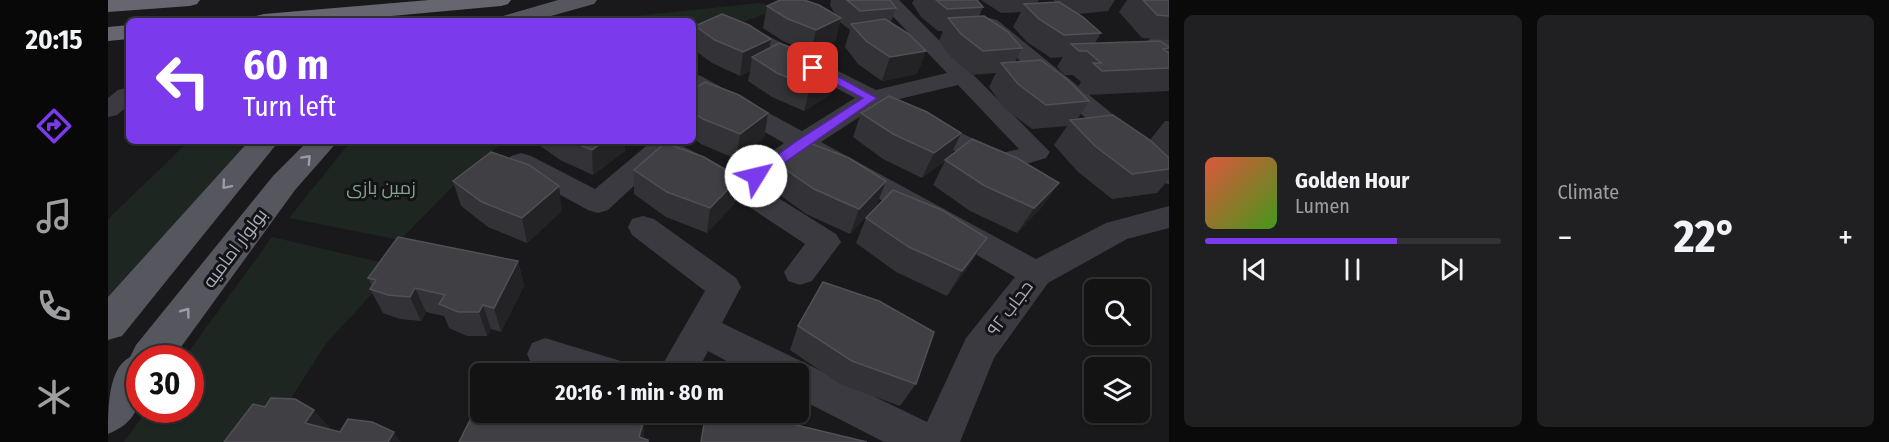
<!DOCTYPE html>
<html lang="en">
<head>
<meta charset="utf-8">
<style>
  :root { --surface:#131314; --page:#202022; --text:#f1f3f6; --muted:#9d9ea0; --line:#323234; --accent:#7c3aed }
  body { margin:0; font-family:"Fira Sans Condensed",Cairo,sans-serif; background:var(--page); color:var(--text); height:100vh; display:flex; flex-direction:column; font-size:22px; white-space:nowrap }
  * { box-sizing:border-box; margin:0 }
  p { font-size:20px; color:var(--muted) }
  .icon { flex:none; width:33px; height:33px; fill:none; stroke:currentColor; stroke-width:2; stroke-linecap:round; stroke-linejoin:round }
  .map { position:relative; flex:1; overflow:hidden }
  .sheet { display:flex; flex-direction:column; gap:15px; padding:15px; background:#0a0a0b; width:720px }
  .sheet>* { flex:none }
  .banner { position:absolute; left:18px; top:18px; width:570px; height:126px; border-radius:9px; box-shadow:0 2px 4px #0004,0 0 0 2px var(--line); background:#7c3aed; color:#fff; overflow:hidden }
  .controls { position:absolute; left:976px; top:279px; display:grid; gap:12px }
  .controls a { display:grid; place-items:center; width:66px; height:66px; border-radius:9px; background:var(--surface); box-shadow:0 2px 4px #0004,0 0 0 2px var(--line); font-size:30px }
  .speed { position:absolute; left:18px; top:345px; display:flex; gap:12px; font-size:30px; font-weight:700; text-align:center }
  .speed>* { display:grid; place-content:center; width:78px; height:78px; border-radius:50%; background:var(--surface); box-shadow:0 2px 4px #0004,0 0 0 2px var(--line); line-height:1 }
  .speed .limit { border:9px solid #d22; background:#fff; color:#111 }
  .pin { position:absolute; display:grid; place-items:center; width:51px; height:51px; color:#fff; margin:-26px; border-radius:12px; box-shadow:0 3px 9px #0006 }
  .me { position:absolute; width:66px; margin:-33px; rotate:54deg; stroke-linejoin:round; filter:drop-shadow(0 0 4px #0008) }
  .turn { display:flex; align-items:center; gap:21px; height:126px; padding:0 18px; font-size:27px }
  .turn .icon { width:78px; height:78px; stroke-width:2.5 }
  .turn b { display:block; font-size:42px; line-height:51px }
  .big { font-size:45px; font-weight:700; line-height:1.1 }
  .sheet .tile { flex:1; display:flex; flex-direction:column; justify-content:center; gap:9px; min-width:0; padding:0 21px; border-radius:9px; background:var(--page) }
  .song { display:flex; align-items:center; gap:18px }
  .cover { width:72px; height:72px; border-radius:9px; background:linear-gradient(135deg,hsl(10 70% 55%),hsl(100 70% 35%)) }
  .played { height:6px; border-radius:3px; background:linear-gradient(90deg,var(--accent) 65%,var(--line) 65%) }
  .keys { display:flex; justify-content:space-around; direction:ltr }
  .heat { display:flex; justify-content:space-between; align-items:center; font-size:33px; direction:ltr }
  .sheet .tiles { flex:1; display:grid; gap:15px; grid-template-columns:repeat(2,1fr) }
  .trip { position:absolute; left:362px; top:363px; width:339px; height:60px; border-radius:9px; background:var(--surface); box-shadow:0 2px 4px #0004,0 0 0 2px var(--line); font-weight:700; line-height:60px; text-align:center }
  main { display:flex; flex:1; min-height:0 }
  .menu { display:flex; flex-direction:column; width:108px; justify-content:space-around; align-items:center; background:#080808; color:var(--muted) }
  .menu .icon { width:42px; height:42px }
  .menu .selected { color:var(--accent) }
  .menu b { font-size:27px; color:var(--text) }
  .map>svg:first-child { display:block }
  .green { fill:#1e2622 }
  .lines { fill:none; stroke-linecap:round; stroke-linejoin:round }
  .street { fill:#3a3a40; fill-rule:evenodd }
  .primary { fill:#56565f; fill-rule:evenodd }
  .highway { fill:#666671; fill-rule:evenodd }
  .wall { fill:#333236 }
  .shaded-wall { fill:#232325 }
  .building { fill:#403f44; stroke:#515057; stroke-width:1.5 }
  .oneway { stroke:#9a9ba9 }
  .route { fill:#7c3aed; stroke:#51269a; stroke-width:1.5 }
  .labels { text-anchor:middle; stroke-width:6; stroke-linejoin:round; paint-order:stroke }
  .park-label { font-size:18px; fill:#82a68d; stroke:#141416 }
  .street-label { font-size:18px; fill:#abacbb; stroke:#141416 }
</style>
</head>
<body>
<main>
<nav class="menu">
<b>20:15</b>
<svg class="icon selected" aria-label="directions" viewBox="0 0 24 24"><path d="M12 3l9 9-9 9-9-9zM9 14v-3h6M13 9l2 2-2 2"/></svg>
<svg class="icon" aria-label="music" viewBox="0 0 24 24"><path d="M9 18V5l10-2v13"/><circle cx="6" cy="18" r="3"/><circle cx="16" cy="16" r="3"/></svg>
<svg class="icon" aria-label="phone" viewBox="0 0 24 24"><path d="M5 4h4l2 5-3 2q2 4 5 5l2-3 5 2v4C11 20 4 13 5 4z"/></svg>
<svg class="icon" aria-label="climate" viewBox="0 0 24 24"><path d="M12 3v18M4 7l16 10M4 17L20 7"/></svg>
</nav>
<div class="map">
<svg width="1061" height="442" viewBox="0 0 1061 442">
  <rect width="100%" height="100%" fill="#19191b"/>
  <path class="green" d="M 651,3 L 664,6 L 662,12 L 585,40 L 585,21 L 481,21 Z
    M 81,141 L 144,141 L 0,302 L 0,219 Z
    M 243,141 L 397,141 L 366,165 L 292,240 L 181,218 Z
    M 164,237 L 289,266 L 217,345 L 155,442 L 16,442 L 39,410 L 82,410 L 82,358 L 76,358 Z"/>
  <g class="lines">
    <path class="street" d="M 772,0 L 791,0 L 942,152 L 938,158 L 891,172 L 881,169 L 765,108 L 713,142 L 928,259 L 998,223 L 1061,206 L 1061,228 L 1019,239 L 940,283 L 886,358 L 852,442 L 776,442 L 690,398 L 690,374 L 643,374 L 600,351 L 588,374 L 549,374 L 597,291 L 524,235 L 520,227 L 524,219 L 535,216 L 546,219 L 628,278 L 633,287 L 614,323 L 819,422 L 858,338 L 907,277 L 695,155 L 653,187 L 728,234 L 733,242 L 704,281 L 692,285 L 680,281 L 676,272 L 697,244 L 623,195 L 556,158 L 500,210 L 490,213 L 480,210 L 403,168 L 399,162 L 403,156 L 413,153 L 423,156 L 487,189 L 544,141 L 565,141 L 631,175 L 676,143 L 585,91 L 585,74 L 593,76 L 694,131 L 747,98 L 640,41 L 637,37 L 640,33 L 647,31 L 654,33 L 768,90 L 839,73 L 774,5 ZM 850,85 L 911,149 L 894,153 L 787,100 Z
      M 882,18 L 889,20 L 1061,160 L 1061,184 L 1051,182 L 875,28 L 872,24 L 875,20 Z
      M 1051,35 L 1061,36 L 1061,57 L 1053,56 L 1040,41 L 1044,37 Z
      M 18,88 L 21,89 L 21,105 L 9,115 L 0,117 L 0,98 L 10,90 Z
      M 437,338 L 516,362 L 522,374 L 448,374 L 424,365 L 419,354 L 424,343 Z"/>
    <path class="primary" d="M 450,0 L 489,0 L 486,4 L 425,21 L 392,21 L 395,16 Z
      M 141,141 L 171,141 L 14,336 L 0,340 L 0,297 Z
      M 200,141 L 230,141 L 187,190 L 65,358 L 32,358 C 32,393 38,419 0,434 C 0,409 0,368 22,357 L 28,345 L 165,176 Z"/>
    <path class="highway" d="M 0,0 L 92,0 L 89,4 L 82,6 L 0,12 Z
      M 321,0 L 403,0 L 400,4 L 393,6 L 229,21 L 145,21 L 148,16 L 156,14 Z
      M 21,25 L 21,39 L 0,41 L 0,27 Z"/>
  </g>
  <path class="wall" d="M 723,0 L 782,0 L 788,8 L 783,22 L 818,51 L 809,74 L 774,81 L 750,64 L 737,47 L 742,30 L 732,22 L 727,41 L 703,53 L 675,41 L 655,28 L 659,6 L 727,14 L 722,5 Z
    M 806,0 L 869,0 L 875,7 L 871,16 L 914,48 L 907,62 L 981,101 L 969,120 L 1042,140 L 1057,121 L 1061,121 L 1061,179 L 1049,193 L 1004,199 L 969,171 L 946,145 L 959,126 L 924,129 L 896,108 L 881,87 L 888,73 L 864,75 L 843,57 L 831,41 L 835,31 L 830,31 L 813,17 L 804,3 Z
    M 873,0 L 931,0 L 929,3 L 948,2 L 945,0 L 1007,0 L 1000,11 L 970,14 L 993,33 L 987,43 L 1061,47 L 1061,50 L 1059,52 L 1061,53 L 1061,91 L 979,95 L 970,87 L 973,82 L 965,75 L 957,75 L 949,67 L 955,57 L 943,58 L 919,42 L 905,27 L 913,12 L 893,13 Z
    M 1019,0 L 1061,0 L 1061,40 L 1034,38 L 1011,12 Z
    M 587,26 L 661,48 L 722,95 L 696,111 L 664,97 L 640,81 L 642,71 L 632,76 L 604,63 L 585,49 Z
    M 585,75 L 588,88 L 660,113 L 656,138 L 628,159 L 593,144 L 585,138 Z
    M 753,113 L 853,133 L 842,157 L 951,183 L 933,208 L 909,233 L 862,211 L 825,185 L 837,161 L 814,178 L 775,159 L 745,137 Z
    M 427,141 L 517,141 L 517,151 L 485,175 L 452,160 L 427,142 Z
    M 671,165 L 778,181 L 768,206 L 742,234 L 698,214 L 665,190 Z
    M 526,170 L 627,203 L 599,233 L 558,217 L 526,194 Z
    M 345,181 L 454,211 L 419,243 L 380,227 L 353,206 Z
    M 758,218 L 879,238 L 863,263 L 839,296 L 788,272 L 748,243 Z
    M 410,261 L 416,286 L 393,332 L 383,329 L 379,336 L 359,336 L 341,328 L 336,316 L 318,312 L 313,321 L 292,319 L 275,313 L 262,289 L 264,286 L 260,278 Z
    M 690,326 L 808,384 L 792,406 L 732,384 L 682,350 Z"/>
  <path class="shaded-wall" d="M 733,18 L 727,41 L 703,53 L 708,30 Z
    M 663,39 L 659,63 L 644,57 L 642,71 L 632,76 L 635,52 Z
    M 818,51 L 809,74 L 774,81 L 782,57 Z
    M 729,71 L 722,95 L 696,111 L 702,87 Z
    M 589,78 L 587,102 L 585,103 L 585,80 Z
    M 660,113 L 656,138 L 628,159 L 632,134 Z
    M 853,133 L 841,158 L 814,178 L 826,153 Z
    M 496,141 L 517,141 L 517,151 L 485,175 L 484,150 Z
    M 631,178 L 627,203 L 599,233 L 602,208 Z
    M 778,181 L 768,206 L 742,234 L 751,209 Z
    M 951,183 L 933,208 L 909,233 L 926,208 Z
    M 451,186 L 454,211 L 419,243 L 414,218 Z
    M 879,238 L 863,263 L 839,296 L 854,271 Z
    M 410,261 L 416,286 L 393,332 L 386,308 Z
    M 307,288 L 318,312 L 313,321 L 302,297 Z
    M 375,305 L 383,329 L 379,336 L 371,312 Z
    M 206,410 L 225,431 L 197,423 Z
    M 448,412 L 458,412 L 459,418 L 450,439 L 445,418 Z
    M 536,419 L 536,440 L 531,437 Z
    M 286,432 L 293,442 L 280,442 Z"/>
  <path class="building" d="M 672,0 L 696,0 L 711,5 L 733,18 L 708,30 L 680,19 L 659,6 Z
    M 739,0 L 782,0 L 788,8 L 752,11 Z
    M 828,0 L 869,0 L 875,7 L 839,9 Z
    M 1035,0 L 1061,0 L 1061,16 L 1049,15 Z
    M 951,2 L 975,17 L 993,33 L 956,35 L 931,19 L 916,4 Z
    M 614,14 L 641,25 L 663,39 L 635,52 L 607,40 L 587,26 Z
    M 876,16 L 899,31 L 914,48 L 875,51 L 853,34 L 840,18 Z
    M 777,19 L 801,34 L 818,51 L 782,57 L 758,41 L 743,24 Z
    M 1052,41 L 1061,47 L 1061,48 L 1055,49 L 1061,53 L 1061,68 L 994,71 L 985,63 L 993,63 L 979,51 L 971,51 L 963,44 Z
    M 671,43 L 702,55 L 729,71 L 702,87 L 669,73 L 644,57 Z
    M 933,60 L 960,80 L 981,101 L 938,105 L 910,84 L 893,63 Z
    M 597,82 L 631,95 L 660,113 L 632,134 L 595,119 L 585,112 L 585,90 Z
    M 781,96 L 819,112 L 853,133 L 826,153 L 785,134 L 753,113 Z
    M 1005,115 L 1042,140 L 1061,158 L 1061,169 L 1024,174 L 987,146 L 962,120 Z
    M 864,139 L 909,158 L 951,183 L 926,208 L 877,186 L 837,160 Z
    M 462,141 L 496,141 L 484,150 Z
    M 699,142 L 741,158 L 778,181 L 751,209 L 706,189 L 671,165 Z
    M 557,143 L 596,157 L 631,178 L 602,208 L 559,192 L 526,170 Z
    M 383,152 L 421,165 L 451,186 L 414,218 L 374,202 L 345,181 Z
    M 785,190 L 834,210 L 879,238 L 854,271 L 801,247 L 758,218 Z
    M 290,237 L 410,261 L 386,308 L 375,305 L 371,312 L 350,312 L 331,304 L 337,295 L 307,288 L 302,297 L 280,295 L 262,289 L 268,280 L 260,278 Z
    M 715,282 L 771,301 L 826,332 L 808,384 L 744,361 L 690,326 Z
    M 163,398 L 187,399 L 206,410 L 197,423 L 232,432 L 240,419 L 264,422 L 286,432 L 280,442 L 116,442 L 145,404 L 157,407 Z
    M 372,400 L 372,412 L 448,412 L 445,418 L 461,423 L 466,412 L 513,412 L 536,419 L 531,437 L 540,440 L 540,442 L 351,442 Z
    M 598,412 L 634,412 L 759,442 L 593,442 Z"/>
  <defs><path id="oneway-chevron" d="M-2-3.5L2.5 0L-2 3.5" fill="none" stroke-width="1.6" stroke-linecap="round" stroke-linejoin="round" transform="scale(1.5)"/></defs>
  <g class="oneway">
    <use href="#oneway-chevron" transform="translate(199 159) rotate(-47)"/>
    <use href="#oneway-chevron" transform="translate(118 185) rotate(130)"/>
    <use href="#oneway-chevron" transform="translate(78 312) rotate(-53)"/>
  </g>
  <path class="route" d="M 702,65 L 709,65 L 769,98 L 653,179 L 644,179 L 642,176 L 644,173 L 690,140 L 755,98 L 702,70 Z"/>
  <g class="labels">
    <g class="park-label">
      <text x="273" y="194">زمین بازی</text>
    </g>
    <g class="street-label">
      <text transform="translate(127 248) rotate(-53)" y="6">بولوار امامیه</text>
      <text transform="translate(902 308) rotate(-53)" y="6">حجاب ۹۲</text>
    </g>
  </g>
</svg>
<div class="controls">
<a><svg class="icon" aria-label="search" viewBox="0 0 24 24"><circle cx="10" cy="10" r="6"/><path d="M15 15l6 6"/></svg></a>
<a><svg class="icon" aria-label="layers" viewBox="0 0 24 24"><path d="M12 4l9 5-9 5-9-5zM3 14l9 5 9-5"/></svg></a>
</div>
<div class="speed"><div class="limit">30</div></div>
<div class="pin" style="left:705px;top:68px;background:#d93025"><svg class="icon" aria-label="arrive" viewBox="0 0 24 24"><path d="M6 21V4h12l-3 4 3 4H6"/></svg></div>
<svg class="me" style="left:648px;top:176px" viewBox="-20 -20 40 40"><circle r="19" fill="#fff"/><path d="M0-13L10 11 0 6-10 11z" fill="#7c3aed"/></svg>
<div class="trip">20:16 · 1 min · 80 m</div>
<div class="banner">
<div class="turn"><svg class="icon" aria-label="left" viewBox="0 0 24 24"><path d="M17 20v-9H6M10 6l-5 5 5 5"/></svg><div><b>60 m</b>Turn left</div></div>
</div>
</div>
<section class="sheet">
<div class="tiles">
<div class="tile">
<div class="song"><i class="cover"></i><div><b>Golden Hour</b><p>Lumen</p></div></div>
<div class="played"></div>
<div class="keys"><svg class="icon" aria-label="previous" viewBox="0 0 24 24"><path d="M18 5L8 12l10 7zM5 5v14"/></svg><svg class="icon" aria-label="pause" viewBox="0 0 24 24"><path d="M8 5v14M16 5v14"/></svg><svg class="icon" aria-label="next" viewBox="0 0 24 24"><path d="M6 5l10 7-10 7zM19 5v14"/></svg></div>
</div>
<div class="tile"><p>Climate</p>
<div class="heat"><a>−</a><b class="big">22°</b><a>+</a></div>
</div>
</div>
</section>
</main>
</body>
</html>
